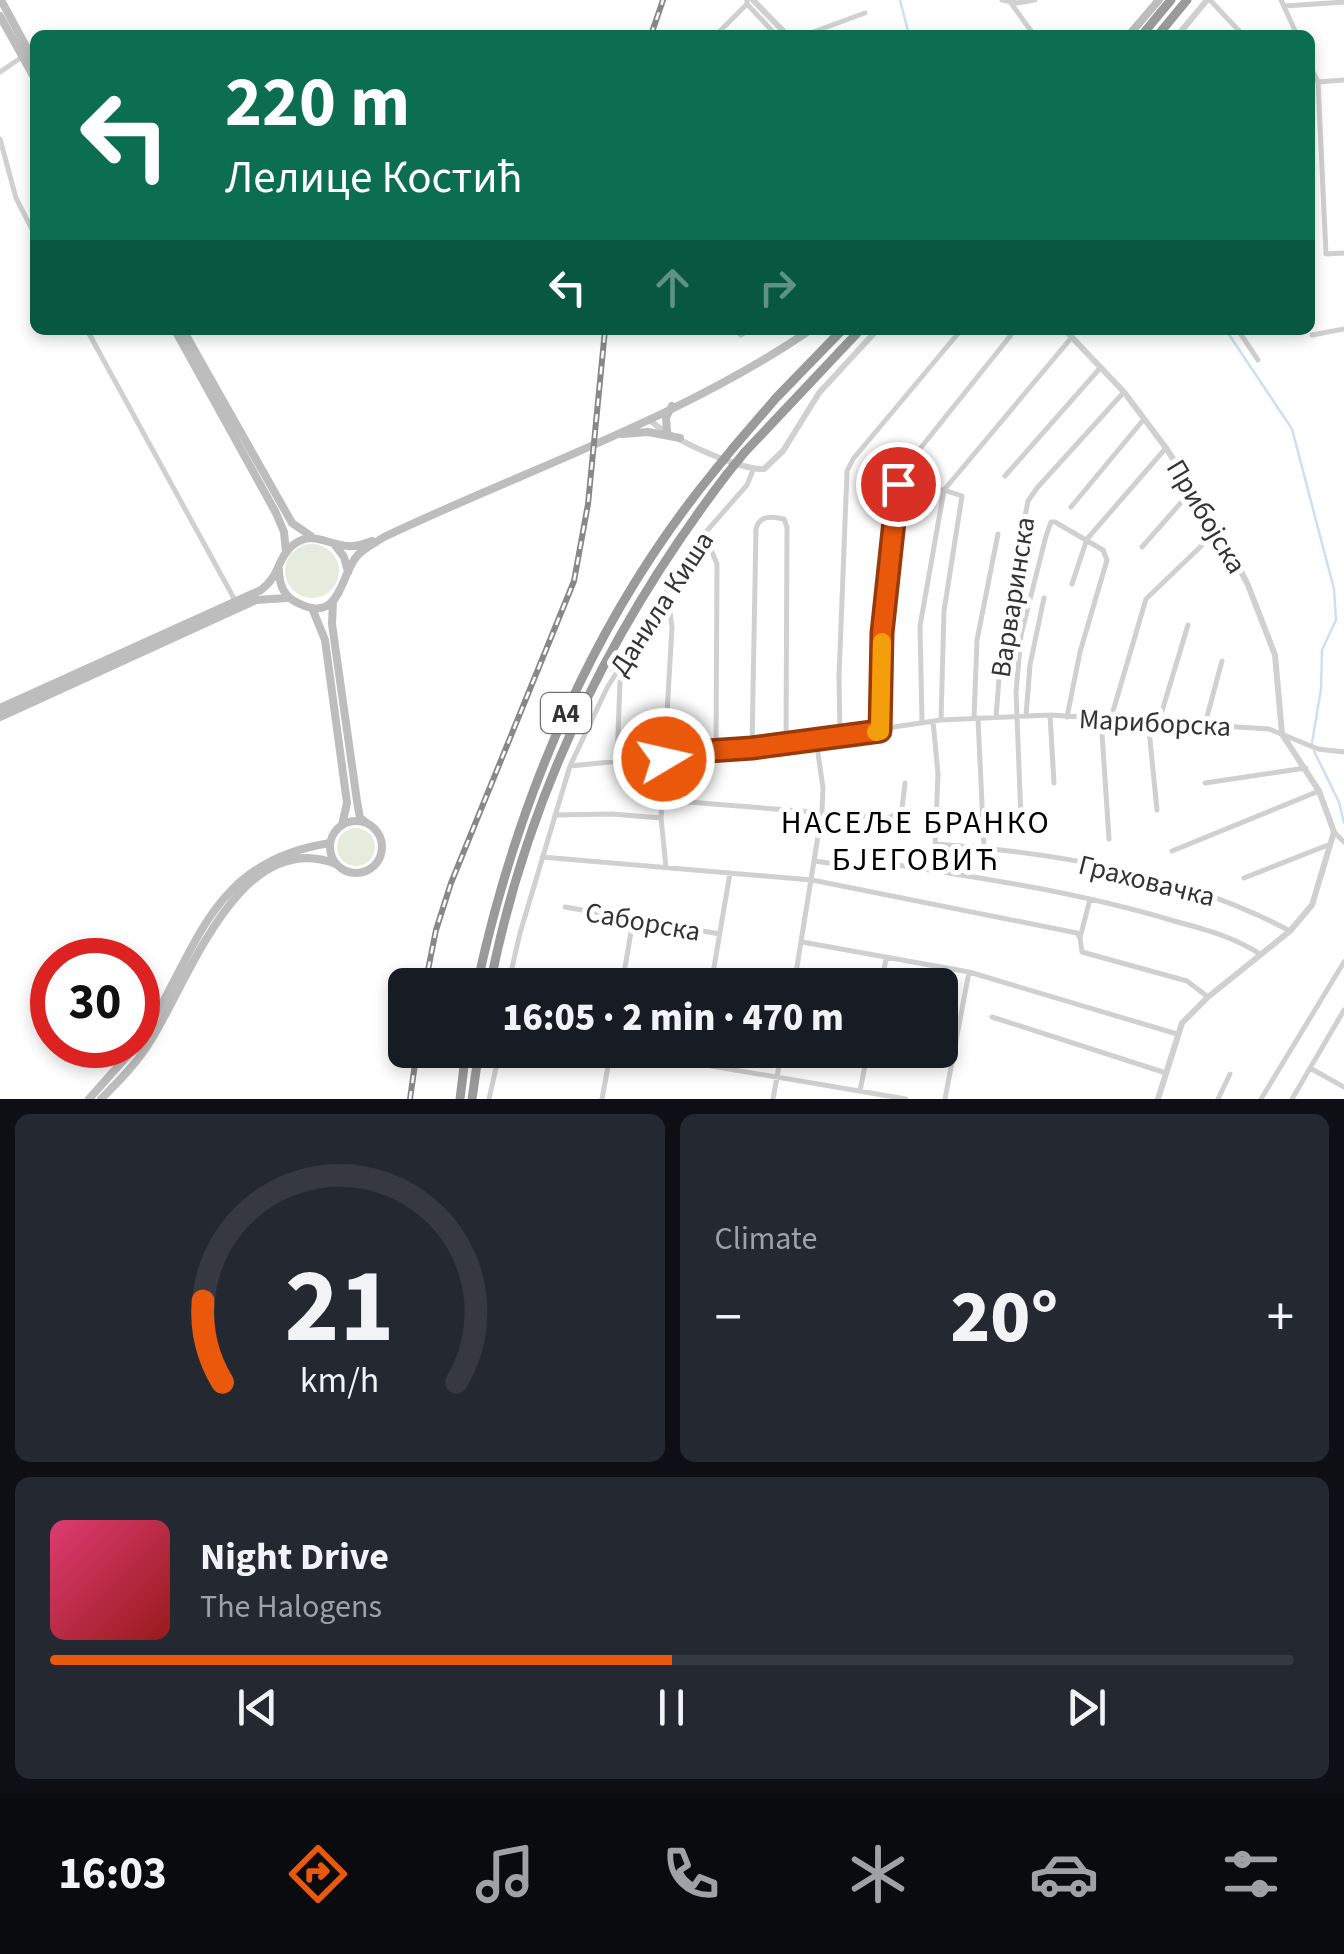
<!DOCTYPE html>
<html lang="en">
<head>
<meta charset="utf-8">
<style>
  :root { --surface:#171b24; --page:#242831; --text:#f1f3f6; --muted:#9ea1a6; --line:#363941; --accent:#ea580c }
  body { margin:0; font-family:"Source Sans 3",sans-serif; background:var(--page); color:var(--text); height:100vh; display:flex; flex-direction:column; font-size:38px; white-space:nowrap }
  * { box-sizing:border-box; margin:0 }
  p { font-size:32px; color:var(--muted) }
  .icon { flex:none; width:55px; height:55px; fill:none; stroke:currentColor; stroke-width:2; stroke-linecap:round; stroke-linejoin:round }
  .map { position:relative; height:1099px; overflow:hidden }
  .panel { display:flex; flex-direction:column; gap:15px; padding:15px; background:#0d0f14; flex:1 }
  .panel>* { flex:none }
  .top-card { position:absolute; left:30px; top:30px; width:1285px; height:305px; border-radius:15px; box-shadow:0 5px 15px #0003; background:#0b6e4f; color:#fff; overflow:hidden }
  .speed { position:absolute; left:30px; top:938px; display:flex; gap:20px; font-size:50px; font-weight:700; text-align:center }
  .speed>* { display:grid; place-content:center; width:130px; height:130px; border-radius:50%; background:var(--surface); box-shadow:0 5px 15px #0003; line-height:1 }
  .speed .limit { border:15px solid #d22; background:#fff; color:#111 }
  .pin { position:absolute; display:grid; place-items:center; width:85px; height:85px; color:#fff; margin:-42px; border:5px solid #fff; border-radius:50%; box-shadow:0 2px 10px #0007 }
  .me { position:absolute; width:110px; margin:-55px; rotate:81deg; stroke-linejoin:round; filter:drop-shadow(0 0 8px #0008) }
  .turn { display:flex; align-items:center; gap:35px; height:210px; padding:0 30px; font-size:45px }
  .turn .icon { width:130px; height:130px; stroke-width:2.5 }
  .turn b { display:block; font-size:70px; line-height:85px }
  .lanes { display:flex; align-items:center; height:95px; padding:0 30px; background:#0003; justify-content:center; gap:50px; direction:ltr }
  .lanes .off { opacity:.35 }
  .big { font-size:75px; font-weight:800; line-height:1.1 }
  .panel .card { flex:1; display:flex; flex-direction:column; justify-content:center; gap:15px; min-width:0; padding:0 35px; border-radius:15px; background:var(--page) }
  .panel .dial { align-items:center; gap:0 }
  .dial svg { height:260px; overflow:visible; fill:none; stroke:var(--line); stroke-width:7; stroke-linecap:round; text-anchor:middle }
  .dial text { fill:var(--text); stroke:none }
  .song { display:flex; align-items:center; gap:30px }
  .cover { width:120px; height:120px; border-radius:15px; background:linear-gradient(135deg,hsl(340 70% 55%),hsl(0 70% 35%)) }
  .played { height:10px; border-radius:5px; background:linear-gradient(90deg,var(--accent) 50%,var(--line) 50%) }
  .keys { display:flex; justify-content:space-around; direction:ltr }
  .heat { display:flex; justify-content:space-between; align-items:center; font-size:55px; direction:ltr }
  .panel .tiles { flex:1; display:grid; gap:15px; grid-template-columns:1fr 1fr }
  .card:last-child { grid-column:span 2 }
  .trip { position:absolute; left:388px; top:968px; width:570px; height:100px; border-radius:15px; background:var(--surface); box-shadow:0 5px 15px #0003; font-weight:800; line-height:100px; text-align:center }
  .dock { display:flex; height:160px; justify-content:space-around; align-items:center; background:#090b0e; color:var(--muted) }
  .dock .icon { width:70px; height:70px }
  .dock .selected { color:var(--accent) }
  .dock b { font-size:45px; color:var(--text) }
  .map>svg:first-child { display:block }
  .green { fill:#e5ecde }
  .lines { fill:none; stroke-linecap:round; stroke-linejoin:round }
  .stream { stroke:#cce1f0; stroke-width:2.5 }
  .minor { stroke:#d0d0d0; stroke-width:5 }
  .tertiary { stroke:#d0d0d0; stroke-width:6 }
  .secondary { stroke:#bdbdbd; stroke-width:8 }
  .motorway { stroke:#9a9a9a; stroke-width:9 }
  .rail-casing { stroke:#888; stroke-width:6 }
  .rail { stroke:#fff; stroke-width:2.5; stroke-dasharray:8; stroke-linecap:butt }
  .motorway-bridge { stroke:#9a9a9a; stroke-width:9 }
  .route-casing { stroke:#983908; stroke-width:25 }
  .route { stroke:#ea580c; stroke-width:18 }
  .slow { stroke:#f59e0b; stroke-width:18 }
  .labels { text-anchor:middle; stroke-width:10; stroke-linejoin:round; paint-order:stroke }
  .shield { fill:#fff; stroke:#707070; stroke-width:2.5 }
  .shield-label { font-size:25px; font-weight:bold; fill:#333 }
  .street-label { font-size:28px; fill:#333; stroke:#fff }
  .quarter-label { font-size:32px; letter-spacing:2.5px; fill:#000; stroke:#fff }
</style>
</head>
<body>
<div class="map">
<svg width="1344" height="1099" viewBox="0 0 1344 1099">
  <rect width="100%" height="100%" fill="#fff"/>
  <path class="green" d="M285 571a27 27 0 1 1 54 0a27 27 0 1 1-54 0Z
    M337 847a19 19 0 1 1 38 0a19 19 0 1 1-38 0Z"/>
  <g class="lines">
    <path class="stream" d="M 900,0 L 909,35
      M 1226,330 L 1292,429 L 1334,589 L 1336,620 L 1322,650 L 1321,689 L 1312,743
      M 1314,751 L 1339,802 L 1344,823"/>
    <path class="minor" d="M 747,0 L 747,4 L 776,35
      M 1002,0 L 1017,3 L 1035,0
      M 1210,0 L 1243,35
      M 1281,0 L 1297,35
      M 1011,3 L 1034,35
      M 1285,6 L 1344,2
      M 716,35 L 747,4
      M 805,35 L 865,13
      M 1310,65 L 1318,82 L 1326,254 L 1344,253
      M 0,72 L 22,57
      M 1318,82 L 1344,80
      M 0,139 L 16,198 L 35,235
      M 87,330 L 236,602
      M 735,330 L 741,335 L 749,330
      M 1238,330 L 1258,360
      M 661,332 L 663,330
      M 1312,335 L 1344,329
      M 1005,476 L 1101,367
      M 898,485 L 944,490 L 962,496 L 944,611 L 941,720
      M 1071,507 L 1144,419
      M 698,541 L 712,552 L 717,564 L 716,751
      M 1142,547 L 1193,489
      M 1072,584 L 1087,539 L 1166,448
      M 660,599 L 670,612 L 672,627 L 661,818 L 666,867
      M 1050,715 L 1054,783
      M 1026,716 L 1030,665 L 1044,598
      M 996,717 L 1003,629 L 1028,501 L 1037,488 L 1124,392
      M 974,718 L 977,640 L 998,534
      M 978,718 L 984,847
      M 1101,718 L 1109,839
      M 1111,718 L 1146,599 L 1219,529
      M 1148,720 L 1157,810
      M 933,721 L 938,774 L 934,870
      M 1159,721 L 1188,625
      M 922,722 L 920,626 L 944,490 L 1072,337
      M 1205,724 L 1222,661
      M 880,730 L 882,633 L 899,475 L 1015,330
      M 840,736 L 839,677 L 847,471 L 853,459 L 961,330
      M 752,747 L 756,529 C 759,515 773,516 784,519 L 787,527 L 786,742
      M 617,761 L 620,682
      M 570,766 L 752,748 L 941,720 L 1050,715 L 1269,729 L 1318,749 L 1344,752
      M 1205,783 L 1306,768
      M 662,800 L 890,818 L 902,808 L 905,783
      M 555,815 L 612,814 L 661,818
      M 1021,818 L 1016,692 L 1021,635 L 1046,536 L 1051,522 L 1055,522 L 1103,550 L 1107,560 L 1080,652 L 1067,717
      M 1334,832 L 1344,842
      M 937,844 C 1058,853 1183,874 1290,931
      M 1172,851 L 1319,791
      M 542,857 L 812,880 L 1077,933 L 1080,938
      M 815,861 L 855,867 L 878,862 C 977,877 1078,892 1174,921 C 1204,929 1234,937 1260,954
      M 1244,878 L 1328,845
      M 1090,899 L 1080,938 L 1082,952 L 1187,981 L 1208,997
      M 565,907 L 720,934
      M 802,942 L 969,972 L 1177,1034
      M 508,985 L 520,933 L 570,766 L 607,688 L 698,541 L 747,485 L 753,470
      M 622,985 L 633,920
      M 711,985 L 730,873
      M 794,985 L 822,811 L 823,788 L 816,739
      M 881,985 L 886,959
      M 992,1017 L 1166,1073
      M 617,1050 L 906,1099
      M 698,1063 L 700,1050
      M 1310,1068 L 1344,1087
      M 860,1091 L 868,1050
      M 489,1099 L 500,1050
      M 602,1099 L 611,1050
      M 773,1099 L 782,1050
      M 945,1099 L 969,972
      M 1218,1099 L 1230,1074
      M 1261,1099 L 1344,962
      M 1292,1099 L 1344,1010"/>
    <path class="tertiary" d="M 753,0 L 787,35
      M 1178,35 L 1207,0
      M 1065,330 L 1124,392 L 1166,448 L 1219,529 L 1248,585 L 1275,655 L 1282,734 L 1319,791 L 1334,832 L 1312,905 L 1290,931 L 1208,997 L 1182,1023 L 1158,1099
      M 649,419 C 664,436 741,471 764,469 L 783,451 L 819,393 L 877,330"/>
    <path class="secondary" d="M 1,0 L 35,63
      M 0,16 L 35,79
      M 1129,35 L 1159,0
      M 175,330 L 276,513 L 284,532 L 286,552
      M 183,330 L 292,523 L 311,536
      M 667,432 L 666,417 L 672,406
      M 622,434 L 648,432 L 680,438
      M 335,545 L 344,557 L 348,572
      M 279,570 C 279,585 284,597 298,603 C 341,625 340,575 357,556 C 364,548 375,543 384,537 C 523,471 684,417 810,330
      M 333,601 L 332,624 L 357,801 L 360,818 L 368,824
      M 312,608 L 325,640 L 347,803 L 342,825
      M 0,708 L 261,590 C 280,576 277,558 293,545 C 312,530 328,545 348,546 C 356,547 364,544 372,541
      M 0,717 L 256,600 L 287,598
      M330 847a26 26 0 1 1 52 0a26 26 0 1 1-52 0Z
      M 138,1044 C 198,955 205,862 330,843
      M 89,1099 L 137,1045
      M 101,1099 C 119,1081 138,1062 151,1040 C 189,980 240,826 336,864"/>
    <path class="motorway" d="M 1142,35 L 1171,0
      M 1158,35 L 1187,0
      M 733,448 L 776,398 L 842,330
      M 744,453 L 860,330
      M 477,985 C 517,799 594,617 716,469
      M 490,985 C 527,796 611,626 727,474
      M 460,1099 L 466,1050
      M 472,1099 L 479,1050"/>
    <g class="rail-casing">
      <path id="rail" d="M 651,35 L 663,0
        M 425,985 L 436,930 L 451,883 L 574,581 L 588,504 L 605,330
        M 410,1099 L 417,1050"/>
    </g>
    <use href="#rail" class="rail"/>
    <path class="motorway-bridge" d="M 716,469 L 733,448
      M 727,474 L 744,453"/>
  </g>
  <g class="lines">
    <g class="route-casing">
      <path id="route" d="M 664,759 L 664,754 L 752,748 L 880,731 L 882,633 L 898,484"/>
    </g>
    <use href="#route" class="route"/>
    <path class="slow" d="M 876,732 L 880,731 L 882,642"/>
  </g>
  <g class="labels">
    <rect class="shield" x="541" y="693" width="50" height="40" rx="8"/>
    <g class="shield-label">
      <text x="566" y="722">A4</text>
    </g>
    <g class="street-label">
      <text transform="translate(1207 516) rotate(59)" y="10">Прибојска</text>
      <text transform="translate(1012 597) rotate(-81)" y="10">Варваринска</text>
      <text transform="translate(661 603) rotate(-57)" y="10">Данила Киша</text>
      <text transform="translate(1155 722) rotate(3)" y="10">Мариборска</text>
      <text transform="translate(1147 880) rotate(14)" y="10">Граховачка</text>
      <text transform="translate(643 921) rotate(10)" y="10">Саборска</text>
    </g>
    <g class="quarter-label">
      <text x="916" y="833">НАСЕЉЕ БРАНКО<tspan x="916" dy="37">БЈЕГОВИЋ</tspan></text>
    </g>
  </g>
</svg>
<div class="speed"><div class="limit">30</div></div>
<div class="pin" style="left:898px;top:484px;background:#d93025"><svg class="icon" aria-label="arrive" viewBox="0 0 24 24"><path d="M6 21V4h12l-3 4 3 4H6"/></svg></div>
<svg class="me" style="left:664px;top:759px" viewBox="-20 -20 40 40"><circle r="17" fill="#ea580c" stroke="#fff" stroke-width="3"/><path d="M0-11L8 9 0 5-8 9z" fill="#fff"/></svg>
<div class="trip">16:05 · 2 min · 470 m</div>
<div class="top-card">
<div class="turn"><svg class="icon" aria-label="left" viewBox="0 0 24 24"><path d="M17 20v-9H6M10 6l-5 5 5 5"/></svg><div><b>220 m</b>Лелице Костић</div></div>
<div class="lanes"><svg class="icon" aria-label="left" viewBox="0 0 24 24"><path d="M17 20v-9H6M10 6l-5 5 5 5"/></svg><svg class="icon off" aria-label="ahead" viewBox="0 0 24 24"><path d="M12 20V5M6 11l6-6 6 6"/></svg><svg class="icon off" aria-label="right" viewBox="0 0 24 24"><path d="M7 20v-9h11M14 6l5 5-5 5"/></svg></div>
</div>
</div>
<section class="panel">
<div class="tiles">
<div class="card dial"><svg viewBox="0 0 100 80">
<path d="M14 69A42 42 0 1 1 86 69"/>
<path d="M14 69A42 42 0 0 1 8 44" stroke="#ea580c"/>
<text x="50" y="56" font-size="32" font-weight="700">21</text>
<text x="50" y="72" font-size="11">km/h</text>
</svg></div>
<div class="card"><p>Climate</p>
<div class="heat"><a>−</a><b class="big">20°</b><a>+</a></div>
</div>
<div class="card">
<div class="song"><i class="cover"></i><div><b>Night Drive</b><p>The Halogens</p></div></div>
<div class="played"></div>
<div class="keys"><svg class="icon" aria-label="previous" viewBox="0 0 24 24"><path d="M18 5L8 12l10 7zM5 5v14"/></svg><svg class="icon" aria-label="pause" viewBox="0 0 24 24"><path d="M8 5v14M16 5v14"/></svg><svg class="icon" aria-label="next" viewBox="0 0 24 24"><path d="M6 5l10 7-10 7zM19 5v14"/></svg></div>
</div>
</div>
</section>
<nav class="dock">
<b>16:03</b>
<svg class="icon selected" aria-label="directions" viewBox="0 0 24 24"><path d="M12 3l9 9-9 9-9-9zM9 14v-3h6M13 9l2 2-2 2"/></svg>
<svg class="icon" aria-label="music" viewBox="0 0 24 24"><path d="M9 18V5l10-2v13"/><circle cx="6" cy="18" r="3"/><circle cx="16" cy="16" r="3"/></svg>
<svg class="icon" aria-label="phone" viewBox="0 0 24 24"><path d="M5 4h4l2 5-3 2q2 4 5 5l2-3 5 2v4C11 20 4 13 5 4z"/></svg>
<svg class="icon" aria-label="climate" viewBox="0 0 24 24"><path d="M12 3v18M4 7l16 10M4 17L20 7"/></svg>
<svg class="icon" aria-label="car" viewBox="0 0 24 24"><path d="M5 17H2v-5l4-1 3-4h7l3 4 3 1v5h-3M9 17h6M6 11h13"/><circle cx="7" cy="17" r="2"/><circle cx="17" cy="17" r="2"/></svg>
<svg class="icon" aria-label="filters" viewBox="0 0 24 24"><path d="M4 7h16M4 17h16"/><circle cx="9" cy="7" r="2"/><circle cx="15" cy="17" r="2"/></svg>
</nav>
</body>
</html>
